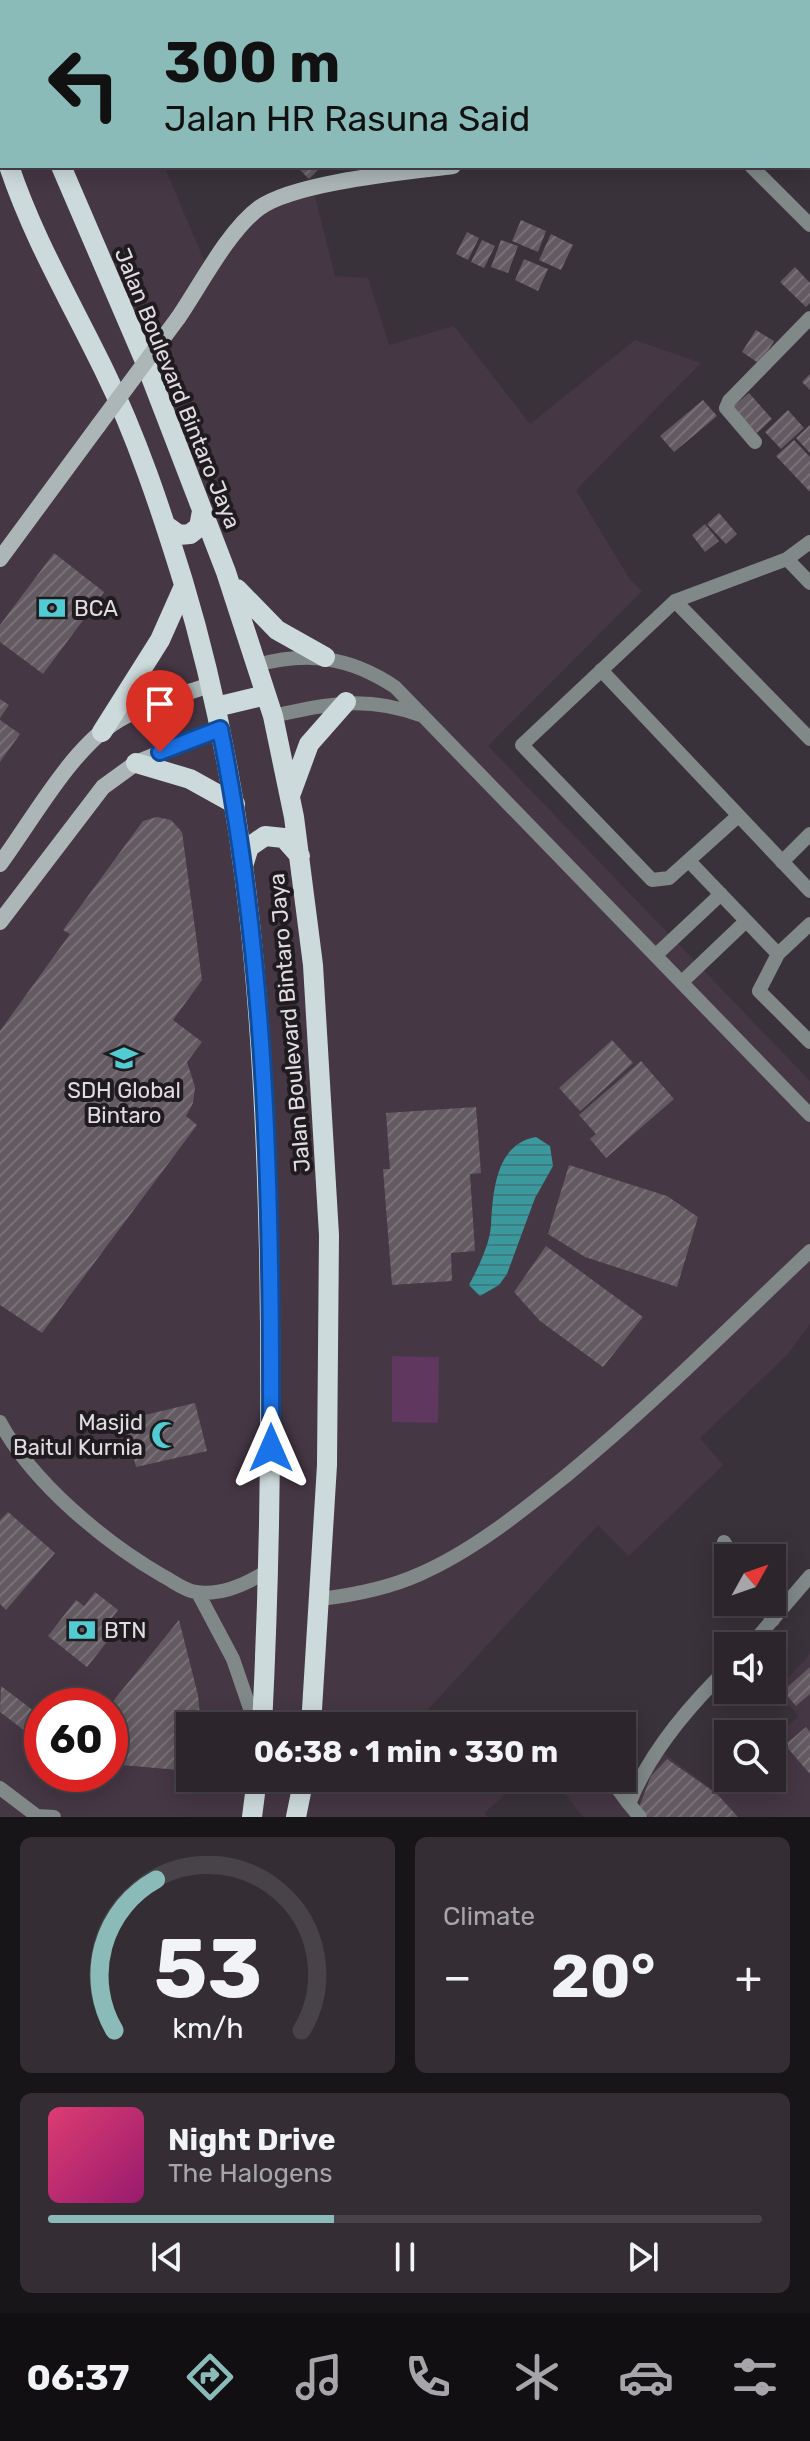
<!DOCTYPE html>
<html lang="en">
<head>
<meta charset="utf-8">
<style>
  :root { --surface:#2c262c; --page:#342e34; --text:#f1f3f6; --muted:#a6a5a9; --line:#484348; --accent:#8bbbb9 }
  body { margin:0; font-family:Rubik,sans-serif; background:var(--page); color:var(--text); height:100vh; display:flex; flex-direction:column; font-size:30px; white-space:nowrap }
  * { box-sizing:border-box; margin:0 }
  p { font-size:26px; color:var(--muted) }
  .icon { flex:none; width:44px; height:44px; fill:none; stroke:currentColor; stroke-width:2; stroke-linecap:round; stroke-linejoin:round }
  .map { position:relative; height:1817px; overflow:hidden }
  .side { display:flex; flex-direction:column; gap:20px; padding:20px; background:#181518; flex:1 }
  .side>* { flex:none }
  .top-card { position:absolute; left:0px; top:0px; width:810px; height:168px; box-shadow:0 4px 20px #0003,0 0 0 2px var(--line); background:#8bbbb9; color:#111; overflow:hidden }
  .needle { width:52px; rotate:50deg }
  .buttons { position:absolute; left:714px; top:1544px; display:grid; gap:16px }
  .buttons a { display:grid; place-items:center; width:72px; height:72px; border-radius:0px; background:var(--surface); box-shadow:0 4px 20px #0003,0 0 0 2px var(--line); font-size:40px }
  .speed { position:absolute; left:24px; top:1688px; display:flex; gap:16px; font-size:40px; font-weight:700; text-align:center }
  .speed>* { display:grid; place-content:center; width:104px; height:104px; border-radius:50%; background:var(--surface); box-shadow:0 4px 20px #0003,0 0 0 2px var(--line); line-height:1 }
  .speed .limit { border:12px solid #d22; background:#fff; color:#111 }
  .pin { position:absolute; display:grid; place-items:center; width:68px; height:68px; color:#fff; margin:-82px -34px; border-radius:50% 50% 50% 0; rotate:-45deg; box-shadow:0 0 8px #0007 }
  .pin .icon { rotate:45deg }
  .me { position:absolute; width:88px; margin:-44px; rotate:0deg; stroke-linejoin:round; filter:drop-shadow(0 0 6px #0008) }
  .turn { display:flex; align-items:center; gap:28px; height:168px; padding:0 32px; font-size:36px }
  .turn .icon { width:104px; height:104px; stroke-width:2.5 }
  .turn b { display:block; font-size:56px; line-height:68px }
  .big { font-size:60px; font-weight:700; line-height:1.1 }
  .side .card { flex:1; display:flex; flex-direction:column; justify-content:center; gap:12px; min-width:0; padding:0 28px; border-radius:12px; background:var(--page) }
  .side .dial { align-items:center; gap:0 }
  .dial svg { height:208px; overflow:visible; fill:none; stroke:var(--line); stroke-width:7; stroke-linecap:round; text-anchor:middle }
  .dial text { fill:var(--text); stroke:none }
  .song { display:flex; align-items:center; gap:24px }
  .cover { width:96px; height:96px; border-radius:12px; background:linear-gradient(135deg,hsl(340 70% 55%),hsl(320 70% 35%)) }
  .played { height:8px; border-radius:4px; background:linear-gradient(90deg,var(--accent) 40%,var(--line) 40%) }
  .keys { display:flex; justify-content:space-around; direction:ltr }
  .heat { display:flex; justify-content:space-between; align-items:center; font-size:44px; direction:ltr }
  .side .tiles { flex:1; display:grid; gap:20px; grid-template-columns:1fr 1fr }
  .card:last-child { grid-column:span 2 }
  .trip { position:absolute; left:176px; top:1712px; width:460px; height:80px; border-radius:0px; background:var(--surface); box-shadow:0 4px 20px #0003,0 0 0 2px var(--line); font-weight:700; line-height:80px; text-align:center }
  .tabs { display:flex; height:128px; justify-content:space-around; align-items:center; background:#120f12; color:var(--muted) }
  .tabs .icon { width:56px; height:56px }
  .tabs .selected { color:var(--accent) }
  .tabs b { font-size:36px; color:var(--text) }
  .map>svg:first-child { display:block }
  .built { fill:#453744; fill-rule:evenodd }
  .grass { fill:#60375e }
  .water { fill:url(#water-rules) }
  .building { fill:url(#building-hatch) }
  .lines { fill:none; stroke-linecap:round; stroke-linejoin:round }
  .street { stroke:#818888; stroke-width:14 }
  .secondary { stroke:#acb6b7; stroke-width:16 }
  .primary { stroke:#cddadb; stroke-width:20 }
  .secondary-bridge { stroke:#acb6b7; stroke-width:16 }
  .route-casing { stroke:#114b97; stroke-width:20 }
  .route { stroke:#1a73e8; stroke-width:14 }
  .labels { text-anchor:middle; stroke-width:8; stroke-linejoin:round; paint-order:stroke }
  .street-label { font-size:22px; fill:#e1dce1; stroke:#1f1b1f }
  .poi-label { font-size:22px; fill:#e1dce1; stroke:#1f1b1f; text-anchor:start }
</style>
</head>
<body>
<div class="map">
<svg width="810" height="1817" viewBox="0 0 810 1817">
  <defs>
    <pattern id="water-rules" width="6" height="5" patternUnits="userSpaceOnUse" patternTransform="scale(2)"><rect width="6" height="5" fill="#3b989c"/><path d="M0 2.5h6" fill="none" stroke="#3e7e82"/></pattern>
    <pattern id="building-hatch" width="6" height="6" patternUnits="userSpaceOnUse" patternTransform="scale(2)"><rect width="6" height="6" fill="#635a62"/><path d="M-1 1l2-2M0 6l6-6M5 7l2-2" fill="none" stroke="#797178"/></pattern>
  </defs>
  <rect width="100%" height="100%" fill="#3a323a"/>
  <path class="built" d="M 0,0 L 153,0 L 2,2 L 2,166 L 164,166 L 204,260 L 240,219 L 311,181 L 335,276 L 368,278 L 389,345 L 454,326 L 530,424 L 635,340 L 701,363 L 576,490 L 629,578 L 642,591 L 488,746 L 810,1081 L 810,1324 L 787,1355 L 700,1438 L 723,1465 L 629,1556 L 598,1525 L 413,1726 L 190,1726 L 190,1778 L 487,1778 L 505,1795 L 484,1813 L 488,1817 L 0,1817 ZM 42,1706 L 110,1706 L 110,1774 L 42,1774 Z
    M 810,1654 L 810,1817 L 583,1817 L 556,1782 L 560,1778 L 621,1778 L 625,1782 L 658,1749 L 719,1794 L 736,1778 L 772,1778 L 772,1742 L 798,1716 L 777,1690 Z"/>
  <path class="grass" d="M 392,1356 L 439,1357 L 438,1423 L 392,1422 Z"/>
  <path class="water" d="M 536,1137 L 550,1146 L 553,1166 L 535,1198 L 507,1274 L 499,1285 L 480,1296 L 469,1285 C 478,1268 490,1244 491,1225 C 493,1193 495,1144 536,1137 Z"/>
  <path class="building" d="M 296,166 L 322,166 L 309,179 Z
    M 521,220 L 546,231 L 538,252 L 512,241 Z
    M 467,232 L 479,238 L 468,260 L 456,254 Z
    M 551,234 L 573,245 L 561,270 L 539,260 Z
    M 482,240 L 495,246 L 484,268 L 471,262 Z
    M 501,240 L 518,246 L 508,273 L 491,267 Z
    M 524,259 L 548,269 L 538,291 L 515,280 Z
    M 795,267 L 810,283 L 810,303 L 806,307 L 780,282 Z
    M 756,330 L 774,341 L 760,364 L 742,352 Z
    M 810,374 L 810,390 L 802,382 Z
    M 749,393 L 772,419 L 757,433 L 733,407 Z
    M 703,400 L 717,416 L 674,452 L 660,436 Z
    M 788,410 L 804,428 L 781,449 L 765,432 Z
    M 810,425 L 810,453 L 796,438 Z
    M 794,440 L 810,457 L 810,492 L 776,456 Z
    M 719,513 L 737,534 L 726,544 L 707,524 Z
    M 705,524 L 719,541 L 705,552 L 692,535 Z
    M 54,553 L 104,592 L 43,674 L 0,642 L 0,625 Z
    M 0,699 L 9,705 L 0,718 Z
    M 0,720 L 20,734 L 0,762 Z
    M 157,817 L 171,820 L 182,832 L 202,980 L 173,1020 L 202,1042 L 187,1062 L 195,1087 L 193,1103 L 186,1116 L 197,1125 L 42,1333 L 0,1305 L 0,1031 L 70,934 L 63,930 L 143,821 Z
    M 612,1040 L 633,1063 L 580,1111 L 559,1088 Z
    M 641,1061 L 674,1099 L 606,1158 L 590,1139 L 596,1134 L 579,1115 Z
    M 476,1107 L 481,1173 L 470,1174 L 475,1251 L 451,1253 L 452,1281 L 392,1285 L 383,1169 L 390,1169 L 386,1113 Z
    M 569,1165 L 667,1196 L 698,1217 L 677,1287 L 585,1257 L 548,1234 Z
    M 546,1246 L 643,1317 L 603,1367 L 540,1321 L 514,1292 Z
    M 195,1403 L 207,1451 L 136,1467 L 124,1420 Z
    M 8,1512 L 55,1553 L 6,1610 L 0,1604 L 0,1520 Z
    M 95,1592 L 118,1610 L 106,1626 L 114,1633 L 87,1667 L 48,1636 L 76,1600 L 84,1606 Z
    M 179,1620 L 198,1695 L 201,1726 L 190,1726 L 190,1771 L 110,1764 L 110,1705 Z
    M 810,1667 L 810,1694 L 796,1706 L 783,1691 Z
    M 1,1686 L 42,1717 L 42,1744 L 0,1712 Z
    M 806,1727 L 810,1732 L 810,1774 L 785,1745 Z
    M 667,1759 L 717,1794 L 738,1817 L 648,1817 L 639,1807 L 651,1776 Z"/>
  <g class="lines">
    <path class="street" d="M 467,0 L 469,2
      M 202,2 L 203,0
      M 288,2 L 290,0
      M 687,2 L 689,0
      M 751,166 L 810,225
      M 755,442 L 726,408 L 729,401 L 810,318
      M 787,559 L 810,583
      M 675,601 L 810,739
      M 257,665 C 308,651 350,657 395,687 L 810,1115
      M 601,670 L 810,891
      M 273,716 C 328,704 365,695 420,715
      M 738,816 L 669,878 L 652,880 L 522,745 L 675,601 L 787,559 L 810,542
      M 689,861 L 778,954
      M 782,862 L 810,834
      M 810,924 L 778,954 L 759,991 L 810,1042
      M 656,955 L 721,894
      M 682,982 L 746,921
      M 0,1422 C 32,1482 104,1542 163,1576 C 173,1581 185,1591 196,1592 C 222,1596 249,1583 270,1569
      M 724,1542 L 734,1558
      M 198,1593 L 233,1659 L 256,1726
      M 320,1599 C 354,1595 389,1588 420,1574 C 473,1551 522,1511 567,1475 C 652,1405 730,1327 810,1251
      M 762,1602 L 773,1620
      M 750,1646 L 810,1576
      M 610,1778 L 629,1804
      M 0,1788 L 37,1816 L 54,1817
      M 640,1817 L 629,1804 C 649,1753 689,1706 728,1668"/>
    <path class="secondary" d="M 808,27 L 810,25
      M 178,318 C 200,286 228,231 259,208 C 295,182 406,172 453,166
      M 0,559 L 98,426
      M 0,864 C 31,822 69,753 112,724 C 141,705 178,696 210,685
      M 0,922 L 103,787 L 136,763 L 220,729"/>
    <path class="primary" d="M 10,2 L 10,0
      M 54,2 L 55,0
      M 9,166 C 33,238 71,302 104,370 C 137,437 161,510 183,581 C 249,800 264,1024 269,1251 C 272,1409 270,1567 262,1726
      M 61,166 L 144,359 L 226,572 L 273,716 L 294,817 L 313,965 L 329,1235 L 327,1465 L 311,1726
      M 165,525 L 179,535 L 190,534 L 199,527 L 202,511
      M 237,589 L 277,630 L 325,657
      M 216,707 L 266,695
      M 102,732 L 160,640 L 184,586
      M 136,763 L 190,779 L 235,804
      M 291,793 L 309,744 L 346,702
      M 243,866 L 249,847 L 265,836 L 284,838 L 300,856
      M 252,1817 L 257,1778
      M 296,1817 L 304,1778"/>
    <path class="secondary-bridge" d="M 98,426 L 178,318"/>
  </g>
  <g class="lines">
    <g class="route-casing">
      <path id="route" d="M 160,752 L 220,729 C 268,966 272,1207 271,1448"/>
    </g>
    <use href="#route" class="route"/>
  </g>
  <defs>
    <g id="bank-bare" transform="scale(2.16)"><path d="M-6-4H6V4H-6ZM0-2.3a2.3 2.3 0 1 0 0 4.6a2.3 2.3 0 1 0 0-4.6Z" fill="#51ccd2" stroke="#1f1b1f" stroke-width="2.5" paint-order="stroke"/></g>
    <g id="school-bare" transform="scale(2.16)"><path d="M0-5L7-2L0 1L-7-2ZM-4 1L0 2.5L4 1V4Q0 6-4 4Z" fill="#51ccd2" stroke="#1f1b1f" stroke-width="2.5" paint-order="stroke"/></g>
    <g id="mosque-bare" transform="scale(2.16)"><path d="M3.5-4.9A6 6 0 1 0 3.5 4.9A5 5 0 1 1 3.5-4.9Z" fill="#51ccd2" stroke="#1f1b1f" stroke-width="2.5" paint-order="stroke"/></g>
  </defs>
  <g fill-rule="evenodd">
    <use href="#bank-bare" x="52" y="608"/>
    <use href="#school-bare" x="124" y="1058"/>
    <use href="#mosque-bare" x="165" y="1435"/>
    <use href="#bank-bare" x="82" y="1630"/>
  </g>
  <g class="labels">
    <g class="street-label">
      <text transform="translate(178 388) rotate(68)" y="8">Jalan Boulevard Bintaro Jaya</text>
      <text transform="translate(289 1023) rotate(-95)" y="8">Jalan Boulevard Bintaro Jaya</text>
    </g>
    <g class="poi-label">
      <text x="74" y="616">BCA</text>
      <text x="124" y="1098" text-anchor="middle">SDH Global<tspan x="124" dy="25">Bintaro</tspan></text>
      <text x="143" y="1430" text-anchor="end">Masjid<tspan x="143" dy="25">Baitul Kurnia</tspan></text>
      <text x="104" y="1638">BTN</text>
    </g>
  </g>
</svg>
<div class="buttons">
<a><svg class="needle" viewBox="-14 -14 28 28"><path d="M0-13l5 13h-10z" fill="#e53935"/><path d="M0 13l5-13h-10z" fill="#a6a5a9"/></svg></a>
<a><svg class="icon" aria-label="sound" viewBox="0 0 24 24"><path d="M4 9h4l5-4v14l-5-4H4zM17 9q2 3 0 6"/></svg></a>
<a><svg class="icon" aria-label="search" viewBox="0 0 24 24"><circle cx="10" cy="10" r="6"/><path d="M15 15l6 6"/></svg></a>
</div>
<div class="speed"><div class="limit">60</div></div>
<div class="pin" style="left:160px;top:752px;background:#d93025"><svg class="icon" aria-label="arrive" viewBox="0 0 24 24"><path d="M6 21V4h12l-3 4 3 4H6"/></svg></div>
<svg class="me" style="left:271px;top:1448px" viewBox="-20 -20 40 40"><path d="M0-17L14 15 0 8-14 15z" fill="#1a73e8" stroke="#fff" stroke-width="4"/></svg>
<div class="trip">06:38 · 1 min · 330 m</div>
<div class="top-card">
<div class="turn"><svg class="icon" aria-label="left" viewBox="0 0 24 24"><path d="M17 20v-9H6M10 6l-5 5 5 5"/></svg><div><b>300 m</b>Jalan HR Rasuna Said</div></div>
</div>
</div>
<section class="side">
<div class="tiles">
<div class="card dial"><svg viewBox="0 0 100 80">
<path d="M14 69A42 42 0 1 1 86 69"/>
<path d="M14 69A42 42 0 0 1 30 11" stroke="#8bbbb9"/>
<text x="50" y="56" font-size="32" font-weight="700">53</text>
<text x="50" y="72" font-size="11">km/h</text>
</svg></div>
<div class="card"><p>Climate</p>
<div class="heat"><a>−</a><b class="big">20°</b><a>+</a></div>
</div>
<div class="card">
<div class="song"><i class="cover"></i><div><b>Night Drive</b><p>The Halogens</p></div></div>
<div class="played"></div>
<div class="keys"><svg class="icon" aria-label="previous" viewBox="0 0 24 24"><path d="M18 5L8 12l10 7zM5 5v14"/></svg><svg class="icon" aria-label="pause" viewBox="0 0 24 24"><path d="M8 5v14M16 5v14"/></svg><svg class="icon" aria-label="next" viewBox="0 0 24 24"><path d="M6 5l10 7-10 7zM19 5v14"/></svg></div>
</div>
</div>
</section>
<nav class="tabs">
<b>06:37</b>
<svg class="icon selected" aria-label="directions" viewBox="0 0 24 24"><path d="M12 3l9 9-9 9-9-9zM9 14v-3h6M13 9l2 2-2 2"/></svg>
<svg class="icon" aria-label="music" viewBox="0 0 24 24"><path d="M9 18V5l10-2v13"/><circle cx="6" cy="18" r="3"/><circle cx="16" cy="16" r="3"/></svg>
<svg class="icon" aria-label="phone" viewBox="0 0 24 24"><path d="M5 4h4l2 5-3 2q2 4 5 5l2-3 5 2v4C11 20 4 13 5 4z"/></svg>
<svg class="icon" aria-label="climate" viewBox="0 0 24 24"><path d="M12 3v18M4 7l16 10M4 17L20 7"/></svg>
<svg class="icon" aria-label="car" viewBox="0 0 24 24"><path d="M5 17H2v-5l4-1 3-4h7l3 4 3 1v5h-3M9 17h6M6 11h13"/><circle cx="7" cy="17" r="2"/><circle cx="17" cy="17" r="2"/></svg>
<svg class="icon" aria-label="filters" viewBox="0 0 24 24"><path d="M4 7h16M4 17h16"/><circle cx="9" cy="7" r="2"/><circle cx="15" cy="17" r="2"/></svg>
</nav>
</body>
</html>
